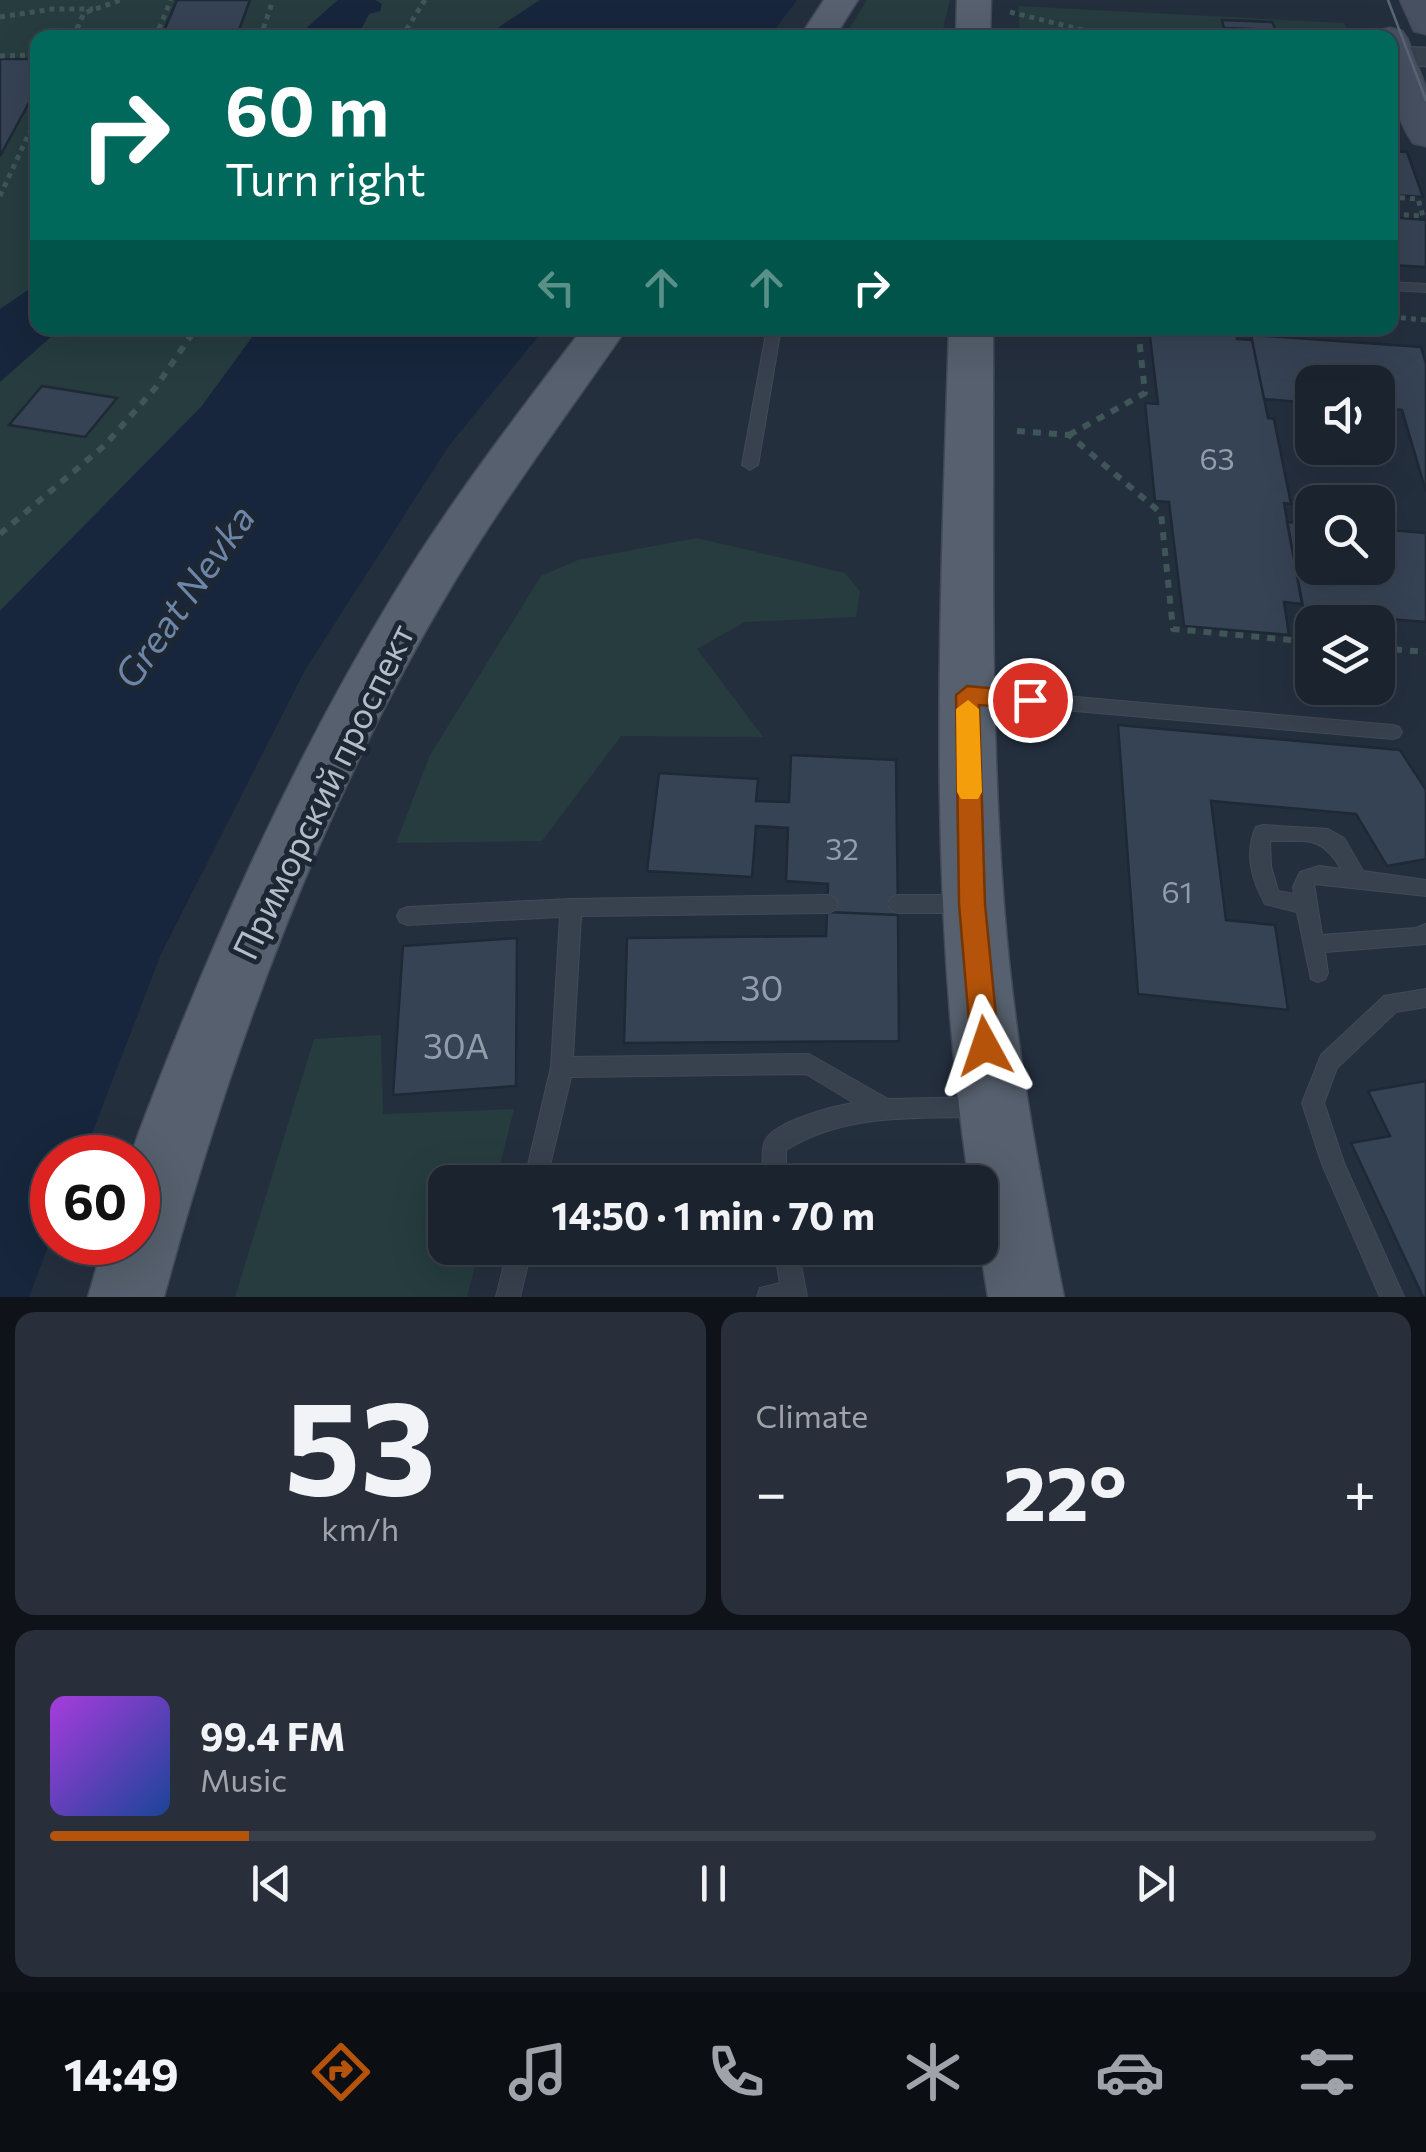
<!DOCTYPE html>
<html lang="en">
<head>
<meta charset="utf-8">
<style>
  :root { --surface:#1b232e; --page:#282f3a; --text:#f1f3f6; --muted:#a0a4aa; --line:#39404a; --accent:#b45309 }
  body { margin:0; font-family:Commissioner,sans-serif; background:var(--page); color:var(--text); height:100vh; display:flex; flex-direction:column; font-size:38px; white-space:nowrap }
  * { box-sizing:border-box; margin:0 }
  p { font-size:32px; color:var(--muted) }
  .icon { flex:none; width:55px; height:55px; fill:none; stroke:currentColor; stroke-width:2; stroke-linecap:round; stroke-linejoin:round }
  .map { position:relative; height:1297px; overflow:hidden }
  .panel { display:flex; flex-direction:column; gap:15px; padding:15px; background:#0f1319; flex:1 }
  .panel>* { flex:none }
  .top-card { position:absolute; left:30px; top:30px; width:1368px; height:305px; border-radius:20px; box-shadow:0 10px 40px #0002,0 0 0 2px var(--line); background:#00695c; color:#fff; overflow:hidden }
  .tools { position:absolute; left:1295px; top:365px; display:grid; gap:20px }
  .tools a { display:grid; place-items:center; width:100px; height:100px; border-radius:20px; background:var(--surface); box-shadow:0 10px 40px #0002,0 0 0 2px var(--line); font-size:50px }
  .speed { position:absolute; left:30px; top:1135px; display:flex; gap:20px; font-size:50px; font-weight:700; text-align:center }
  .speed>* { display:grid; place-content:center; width:130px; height:130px; border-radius:50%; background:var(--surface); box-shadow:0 10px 40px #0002,0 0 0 2px var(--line); line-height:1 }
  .speed .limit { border:15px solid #d22; background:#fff; color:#111 }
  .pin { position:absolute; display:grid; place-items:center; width:85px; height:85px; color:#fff; margin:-42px; border:5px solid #fff; border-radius:50%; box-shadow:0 2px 10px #0007 }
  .me { position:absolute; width:110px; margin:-55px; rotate:355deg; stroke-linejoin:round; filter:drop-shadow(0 0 8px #0008) }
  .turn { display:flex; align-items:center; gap:35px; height:210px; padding:0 30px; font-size:45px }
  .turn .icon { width:130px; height:130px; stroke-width:2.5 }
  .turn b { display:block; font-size:70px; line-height:85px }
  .lanes { display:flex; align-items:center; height:95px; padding:0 30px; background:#0003; justify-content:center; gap:50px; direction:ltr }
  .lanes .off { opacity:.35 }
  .big { font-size:75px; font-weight:700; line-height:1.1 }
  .panel .card { flex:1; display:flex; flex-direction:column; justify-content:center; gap:15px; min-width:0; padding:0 35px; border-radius:20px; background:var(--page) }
  .panel .dial { align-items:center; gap:0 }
  .dial b { font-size:130px; line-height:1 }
  .song { display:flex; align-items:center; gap:30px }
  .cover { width:120px; height:120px; border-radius:15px; background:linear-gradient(135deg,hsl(280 70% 55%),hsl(220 70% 35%)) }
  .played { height:10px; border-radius:5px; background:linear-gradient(90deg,var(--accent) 15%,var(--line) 15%) }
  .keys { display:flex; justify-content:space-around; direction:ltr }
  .heat { display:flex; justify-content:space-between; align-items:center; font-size:55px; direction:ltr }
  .panel .tiles { flex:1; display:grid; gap:15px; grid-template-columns:1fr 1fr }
  .card:last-child { grid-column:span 2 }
  .trip { position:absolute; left:428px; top:1165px; width:570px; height:100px; border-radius:20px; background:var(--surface); box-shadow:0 10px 40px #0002,0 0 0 2px var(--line); font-weight:700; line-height:100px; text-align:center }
  .dock { display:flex; height:160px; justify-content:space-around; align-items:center; background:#0b0e12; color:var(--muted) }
  .dock .icon { width:70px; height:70px }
  .dock .active { color:var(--accent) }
  .dock b { font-size:45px; color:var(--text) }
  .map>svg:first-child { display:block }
  .green { fill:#263c3f }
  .water { fill:#17263c }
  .building { fill:#364354; stroke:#1f2835; stroke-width:2.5 }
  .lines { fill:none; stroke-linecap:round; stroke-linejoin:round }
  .service-casing { stroke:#414a57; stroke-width:2 }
  .tertiary-casing { stroke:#414a57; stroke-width:3 }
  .secondary-casing { stroke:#414a57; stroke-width:3 }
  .primary-casing { stroke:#414a57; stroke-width:3 }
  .path-far1 { stroke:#3f5557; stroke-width:5; stroke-dasharray:5 5; stroke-linecap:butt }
  .path { stroke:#3f5557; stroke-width:6; stroke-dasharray:8 8; stroke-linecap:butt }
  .service { fill:#38414e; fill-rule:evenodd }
  .tertiary { fill:#38414e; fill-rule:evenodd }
  .secondary { fill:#465061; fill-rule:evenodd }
  .primary { fill:#56606e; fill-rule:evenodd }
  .tram { stroke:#5a6575; stroke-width:2.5 }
  .route { fill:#b45309; stroke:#753606; stroke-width:2.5 }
  .slow { fill:#f59e0b }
  .labels { text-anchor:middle; stroke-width:10; stroke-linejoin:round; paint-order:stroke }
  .number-label { font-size:30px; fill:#929caa }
  .street-label { font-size:35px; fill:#b4bcc9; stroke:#1d2633 }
  .near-number-label { font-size:35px; fill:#929caa }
  .water-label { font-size:38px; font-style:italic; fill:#6d86a8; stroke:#1d2633 }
</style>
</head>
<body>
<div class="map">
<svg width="1426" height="1297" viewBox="0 0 1426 1297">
  <rect width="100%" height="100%" fill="#242f3e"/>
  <path class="green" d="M 0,0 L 540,0 L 484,37 L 38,38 L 38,328 L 259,328 L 201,407 L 0,611 Z
    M 867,0 L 950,0 L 941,37 L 844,37 Z
    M 1018,6 L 1344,23 L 1350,37 L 1020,37 Z
    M 697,538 L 845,573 L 860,591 L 856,617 L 745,622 L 697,649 L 763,737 L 621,736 L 542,841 L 396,843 L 430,755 L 541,576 L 578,560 Z
    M 381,1035 L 383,1114 L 514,1109 L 496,1182 L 445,1182 L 445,1248 L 480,1248 L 467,1297 L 235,1297 L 314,1039 Z"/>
  <path class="water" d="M 338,0 L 375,0 L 382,4 L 380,11 L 369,14 L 357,37 L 296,37 Z
    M 540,0 L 797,0 L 769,37 L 484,37 Z
    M 37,284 L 38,328 L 61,328 L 0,382 L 0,309 Z
    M 259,328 L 545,328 L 448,447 L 305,670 L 161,954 L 83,1157 L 52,1158 L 52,1236 L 29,1297 L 0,1297 L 0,611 L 201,407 Z"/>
  <path class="building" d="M 177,0 L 250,0 L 236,38 L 161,38 Z
    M 1222,20 L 1272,22 L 1276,30 L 1224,28 Z
    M 0,59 L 38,59 L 38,86 L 0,156 Z
    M 1390,151 L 1407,152 L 1423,197 L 1390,195 Z
    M 1390,217 L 1426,220 L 1426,267 L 1390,265 Z
    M 1149,328 L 1235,328 L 1237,339 L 1252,340 L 1268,418 L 1274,419 L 1291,504 L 1284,503 L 1302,604 L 1284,602 L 1289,635 L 1184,626 L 1169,502 L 1155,501 L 1145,403 L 1158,404 Z
    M 1251,335 L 1421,347 L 1426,364 L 1426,492 L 1402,410 L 1378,408 L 1378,382 L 1312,382 L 1312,403 L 1264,399 Z
    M 42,386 L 117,398 L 85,437 L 9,425 Z
    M 1287,522 L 1312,524 L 1312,568 L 1378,568 L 1378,529 L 1426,533 L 1426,622 L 1304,612 Z
    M 1118,725 L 1400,750 L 1426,790 L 1426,859 L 1387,866 L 1356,814 L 1211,801 L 1226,920 L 1275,925 L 1288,1010 L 1138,994 Z
    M 791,755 L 896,760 L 898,915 L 827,912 L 828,884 L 786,881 L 788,828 L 756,826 L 752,877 L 647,871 L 659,773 L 758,779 L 756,801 L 789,802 Z
    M 827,912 L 898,915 L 899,1041 L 624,1043 L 627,938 L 826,936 Z
    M 517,938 L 516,1086 L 393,1095 L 403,946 Z
    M 1426,1081 L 1426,1297 L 1423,1297 L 1351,1143 L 1390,1136 L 1368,1091 Z"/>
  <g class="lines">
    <g class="service-casing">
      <path id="service" d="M 1390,282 L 1426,284 L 1426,292 L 1390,290 Z
        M 767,328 L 781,328 L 758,465 L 750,470 L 742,465 Z
        M 973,688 L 1393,725 L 1399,727 L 1402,732 L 1399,737 L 1393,739 L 973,702 L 967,700 L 964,695 L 967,690 Z
        M 1263,825 L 1328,829 L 1344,838 L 1363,871 L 1426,880 L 1426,896 L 1314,884 L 1322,935 L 1416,928 L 1426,924 L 1426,944 L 1325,952 L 1328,973 L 1325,979 L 1318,982 L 1311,979 L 1297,912 L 1265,904 C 1252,880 1244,854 1256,827 ZM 1270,841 C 1306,842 1321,834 1341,869 L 1319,866 L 1300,872 L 1293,887 L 1294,894 L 1278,891 L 1271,866 Z
        M 828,895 L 835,898 L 838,904 L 835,910 L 828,913 L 581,916 L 573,1057 L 809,1054 L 888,1099 L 983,1097 L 991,1100 L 994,1107 L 991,1114 L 983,1117 C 917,1118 845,1113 786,1150 L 786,1182 L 763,1182 C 764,1170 760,1152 765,1141 C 774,1121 834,1106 854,1103 L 806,1074 L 571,1077 L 546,1182 L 524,1182 L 551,1067 L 560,917 L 407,925 L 400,922 L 397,916 L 400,910 L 407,907 L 571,899 Z
        M 898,895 L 967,895 L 974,898 L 977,904 L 974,910 L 967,913 L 898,913 L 891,910 L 888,904 L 891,898 Z
        M 1426,989 L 1426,1007 L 1396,1012 L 1337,1068 L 1324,1103 L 1344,1163 L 1404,1297 L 1380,1297 L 1322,1164 L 1302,1103 L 1321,1055 L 1384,996 Z
        M 508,1248 L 532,1248 L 520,1297 L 496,1297 Z
        M 774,1248 L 798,1248 L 807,1297 L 757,1297 L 760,1288 L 780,1283 Z"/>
    </g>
    <g class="tertiary-casing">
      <path id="tertiary" d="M 1397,47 L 1426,48 L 1426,66 L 1390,63 L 1390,49 Z"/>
    </g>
    <g class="secondary-casing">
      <path id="secondary" d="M 1400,0 L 1426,0 L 1426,34 L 1414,31 Z
        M 1390,28 L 1402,31 L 1407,38 L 1426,88 L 1426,146 L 1413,143 C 1391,111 1390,74 1390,38 L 1374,38 L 1378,31 Z"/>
    </g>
    <g class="primary-casing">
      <path id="primary" d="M 824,0 L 858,0 L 834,38 L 799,38 Z
        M 957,0 L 991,0 L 990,38 L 956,38 Z
        M 583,328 L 627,328 C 568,413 506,496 453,584 C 321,804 231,1050 164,1297 L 88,1297 L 104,1242 L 138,1242 L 138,1158 L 130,1158 L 139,1132 C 209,948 289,767 391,599 C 448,504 516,416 583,328 Z
        M 949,328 L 993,328 C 994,521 989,714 1004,906 C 1014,1038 1038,1168 1064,1297 L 988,1297 L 980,1248 L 980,1182 L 969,1182 C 926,892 940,619 949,328 Z"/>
    </g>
    <path class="path-far1" d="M 1010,12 L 1115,38
      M 0,17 L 52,9 L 93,9
      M 73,38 L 84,13 L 121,0
      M 155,38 L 171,0
      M 260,38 L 273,0
      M 401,38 L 425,0
      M 0,56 L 38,55
      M 0,196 L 38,114
      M 1390,197 L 1418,199 L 1423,216 L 1390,214
      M 1391,317 L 1426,320"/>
    <path class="path" d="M 1017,431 L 1069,435 L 1161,513 L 1173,629 L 1312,642
      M 1069,435 L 1145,393 L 1138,328
      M 0,534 L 105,445 L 156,387 L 196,328
      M 1378,648 L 1426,652"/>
    <use href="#service" class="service"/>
    <use href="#tertiary" class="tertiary"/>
    <use href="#secondary" class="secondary"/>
    <use href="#primary" class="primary"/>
    <path class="tram" d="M 1388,0 L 1426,100"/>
  </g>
  <path class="route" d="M 967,686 L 1030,692 L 1041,700 L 1030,709 L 979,705 L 985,904 L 999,1046 L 995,1055 L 985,1059 L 975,1055 L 971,1046 L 959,904 L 956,695 Z"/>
  <path class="slow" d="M 968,700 L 979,709 L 982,792 L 978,799 L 961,799 L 957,792 L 956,709 Z"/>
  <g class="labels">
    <g class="number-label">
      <text x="1217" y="470">63</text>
      <text x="842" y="860">32</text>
      <text x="1177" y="903">61</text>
    </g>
    <g class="street-label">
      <text transform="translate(324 792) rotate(-64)" y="12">Приморский проспект</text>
    </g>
    <g class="near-number-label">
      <text x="762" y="1001">30</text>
      <text x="456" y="1059">30А</text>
    </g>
    <g class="water-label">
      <text transform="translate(185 597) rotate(-55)" y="13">Great Nevka</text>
    </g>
  </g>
</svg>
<div class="tools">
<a><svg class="icon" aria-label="sound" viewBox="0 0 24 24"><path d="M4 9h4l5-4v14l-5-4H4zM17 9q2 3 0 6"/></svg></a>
<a><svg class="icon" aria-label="search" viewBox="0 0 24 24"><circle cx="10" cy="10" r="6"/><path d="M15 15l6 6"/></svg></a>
<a><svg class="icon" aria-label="layers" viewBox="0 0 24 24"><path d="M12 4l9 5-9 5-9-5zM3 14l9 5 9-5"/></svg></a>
</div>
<div class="speed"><div class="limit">60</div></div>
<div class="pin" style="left:1030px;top:700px;background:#d93025"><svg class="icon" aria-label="arrive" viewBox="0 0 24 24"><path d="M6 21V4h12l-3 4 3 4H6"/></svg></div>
<svg class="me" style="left:985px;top:1046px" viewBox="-20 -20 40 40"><path d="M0-17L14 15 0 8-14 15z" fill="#b45309" stroke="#fff" stroke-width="4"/></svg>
<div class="trip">14:50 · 1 min · 70 m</div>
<div class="top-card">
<div class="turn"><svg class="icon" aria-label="right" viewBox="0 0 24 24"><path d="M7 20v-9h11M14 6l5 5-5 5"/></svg><div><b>60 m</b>Turn right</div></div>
<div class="lanes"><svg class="icon off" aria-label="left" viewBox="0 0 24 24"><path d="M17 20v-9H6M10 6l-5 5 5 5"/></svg><svg class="icon off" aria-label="ahead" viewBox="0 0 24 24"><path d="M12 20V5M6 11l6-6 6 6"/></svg><svg class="icon off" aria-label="ahead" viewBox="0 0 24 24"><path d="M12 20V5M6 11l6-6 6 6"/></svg><svg class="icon" aria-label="right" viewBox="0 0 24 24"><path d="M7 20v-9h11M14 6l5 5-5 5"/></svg></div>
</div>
</div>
<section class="panel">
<div class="tiles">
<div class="card dial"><b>53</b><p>km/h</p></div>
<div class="card"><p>Climate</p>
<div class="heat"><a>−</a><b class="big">22°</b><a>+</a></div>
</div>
<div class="card">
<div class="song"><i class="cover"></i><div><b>99.4 FM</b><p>Music</p></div></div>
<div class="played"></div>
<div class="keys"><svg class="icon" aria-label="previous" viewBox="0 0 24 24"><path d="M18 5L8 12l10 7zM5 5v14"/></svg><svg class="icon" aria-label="pause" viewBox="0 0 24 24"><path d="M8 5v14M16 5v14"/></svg><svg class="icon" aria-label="next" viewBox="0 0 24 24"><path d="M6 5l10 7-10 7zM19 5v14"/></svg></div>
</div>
</div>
</section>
<nav class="dock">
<b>14:49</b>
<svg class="icon active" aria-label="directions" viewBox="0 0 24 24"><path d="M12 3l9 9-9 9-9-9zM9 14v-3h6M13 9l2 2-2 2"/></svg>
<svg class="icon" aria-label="music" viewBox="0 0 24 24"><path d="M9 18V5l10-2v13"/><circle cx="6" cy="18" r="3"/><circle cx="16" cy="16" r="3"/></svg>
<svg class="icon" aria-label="phone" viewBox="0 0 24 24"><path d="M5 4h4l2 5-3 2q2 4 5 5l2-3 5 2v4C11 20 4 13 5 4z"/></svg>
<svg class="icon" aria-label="climate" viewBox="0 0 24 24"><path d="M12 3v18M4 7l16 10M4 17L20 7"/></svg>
<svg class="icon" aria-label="car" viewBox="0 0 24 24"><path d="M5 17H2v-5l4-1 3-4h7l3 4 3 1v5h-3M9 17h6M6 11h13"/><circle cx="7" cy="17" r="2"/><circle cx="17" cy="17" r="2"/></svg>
<svg class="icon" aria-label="filters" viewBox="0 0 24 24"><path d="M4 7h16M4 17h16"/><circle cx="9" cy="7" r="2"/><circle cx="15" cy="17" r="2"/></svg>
</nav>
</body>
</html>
